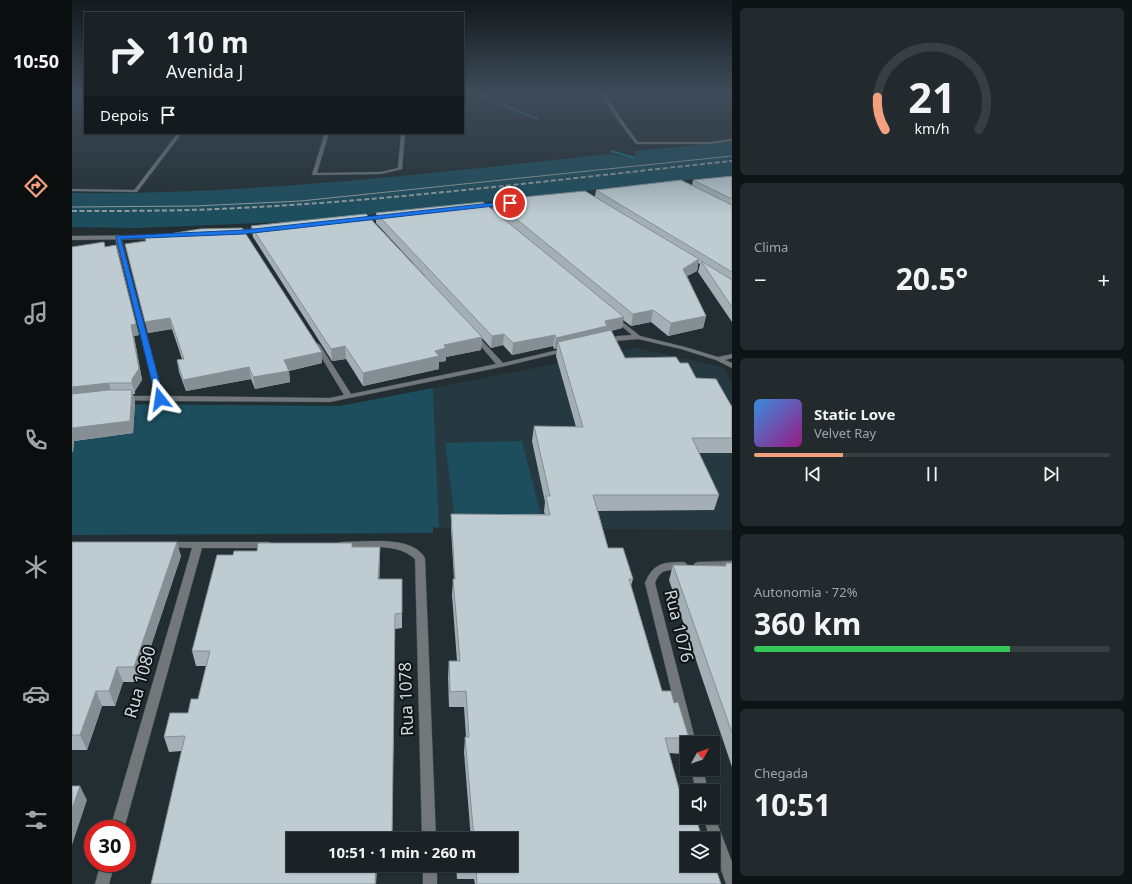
<!DOCTYPE html>
<html lang="pt">
<head>
<meta charset="utf-8">
<style>
  :root { --surface:#1a2226; --page:#232a2e; --text:#f1f3f6; --muted:#9fa4a7; --line:#383f43; --accent:#f2a07f }
  body { margin:0; font-family:"Noto Sans",sans-serif; background:var(--page); color:var(--text); height:100vh; display:flex; flex-direction:column; font-size:15px; white-space:nowrap }
  * { box-sizing:border-box; margin:0 }
  p { font-size:13px; color:var(--muted) }
  .icon { flex:none; width:22px; height:22px; fill:none; stroke:currentColor; stroke-width:2; stroke-linecap:round; stroke-linejoin:round }
  .map { position:relative; flex:1; overflow:hidden }
  .side { display:flex; flex-direction:column; gap:8px; padding:8px; background:#0e1315; width:400px }
  .side>* { flex:none }
  .top-card { position:absolute; left:12px; top:12px; width:380px; height:122px; border-radius:0px; box-shadow:0 1px 3px #0004,0 0 0 1px var(--line); background:#1a2226; color:var(--text); overflow:hidden }
  .needle { width:26px; rotate:50deg }
  .buttons { position:absolute; left:608px; top:736px; display:grid; gap:8px }
  .buttons a { display:grid; place-items:center; width:40px; height:40px; border-radius:0px; background:var(--surface); box-shadow:0 1px 3px #0004,0 0 0 1px var(--line); font-size:20px }
  .speed { position:absolute; left:12px; top:820px; display:flex; gap:8px; font-size:20px; font-weight:700; text-align:center }
  .speed>* { display:grid; place-content:center; width:52px; height:52px; border-radius:50%; background:var(--surface); box-shadow:0 1px 3px #0004,0 0 0 1px var(--line); line-height:1 }
  .speed .limit { border:6px solid #d22; background:#fff; color:#111 }
  .pin { position:absolute; display:grid; place-items:center; width:34px; height:34px; color:#fff; margin:-17px; border:2px solid #fff; border-radius:50%; box-shadow:0 1px 4px #0007 }
  .me { position:absolute; width:44px; margin:-22px; rotate:345deg; stroke-linejoin:round; filter:drop-shadow(0 0 3px #0008) }
  .turn { display:flex; align-items:center; gap:14px; height:84px; padding:0 16px; font-size:18px }
  .turn .icon { width:52px; height:52px; stroke-width:2.5 }
  .turn b { display:block; font-size:28px; line-height:34px }
  .then { display:flex; align-items:center; height:38px; padding:0 16px; background:#0003; gap:8px; font-size:15px }
  .big { font-size:30px; font-weight:700; line-height:1.1 }
  .side .widget { flex:1; display:flex; flex-direction:column; justify-content:center; gap:6px; min-width:0; padding:0 14px; border-radius:6px; background:var(--page) }
  .side .dial { align-items:center; gap:0 }
  .dial svg { height:104px; overflow:visible; fill:none; stroke:var(--line); stroke-width:7; stroke-linecap:round; text-anchor:middle }
  .dial text { fill:var(--text); stroke:none }
  .song { display:flex; align-items:center; gap:12px }
  .cover { width:48px; height:48px; border-radius:6px; background:linear-gradient(135deg,hsl(210 70% 55%),hsl(310 70% 35%)) }
  .played { height:4px; border-radius:2px; background:linear-gradient(90deg,var(--accent) 25%,var(--line) 25%) }
  .keys { display:flex; justify-content:space-around; direction:ltr }
  .heat { display:flex; justify-content:space-between; align-items:center; font-size:22px; direction:ltr }
  .charge { height:6px; border-radius:3px; background:linear-gradient(90deg,#34c759 72%,var(--line) 0) }
  .trip { position:absolute; left:214px; top:832px; width:232px; height:40px; border-radius:0px; background:var(--surface); box-shadow:0 1px 3px #0004,0 0 0 1px var(--line); font-weight:700; line-height:40px; text-align:center }
  main { display:flex; flex:1; min-height:0 }
  .dock { display:flex; flex-direction:column; width:72px; justify-content:space-around; align-items:center; background:#0a0e0f; color:var(--muted) }
  .dock .icon { width:28px; height:28px }
  .dock .current { color:var(--accent) }
  .dock b { font-size:18px; color:var(--text) }
  .map>svg:first-child { display:block }
  .built { fill:#263940 }
  .green { fill:#1d4e5e }
  .lines { fill:none; stroke-linecap:round; stroke-linejoin:round }
  .stream { fill:#19738d; fill-rule:evenodd }
  .minor-casing { stroke:#3e494d; stroke-width:1 }
  .tertiary-casing { stroke:#3e494d; stroke-width:1 }
  .minor { fill:#72787a; fill-rule:evenodd }
  .tertiary { fill:#72787a; fill-rule:evenodd }
  .tram { stroke:#939c9f; stroke-width:1 }
  .rail-far1 { stroke:#939c9f; stroke-width:1.5; stroke-dasharray:4 2; stroke-linecap:butt }
  .rail { stroke:#939c9f; stroke-width:2; stroke-dasharray:5 2.5; stroke-linecap:butt }
  .wall { fill:#a3afb5 }
  .shaded-wall { fill:#858f93 }
  .building { fill:#beccd2; stroke:#858f93 }
  .route { fill:#1a73e8; stroke:#114b97 }
  .labels { text-anchor:middle; stroke-width:4; stroke-linejoin:round; paint-order:stroke }
  .near-street-label { font-size:17px; fill:#d2d9dc; stroke:#101517 }
</style>
</head>
<body>
<main>
<nav class="dock">
<b>10:50</b>
<svg class="icon current" aria-label="directions" viewBox="0 0 24 24"><path d="M12 3l9 9-9 9-9-9zM9 14v-3h6M13 9l2 2-2 2"/></svg>
<svg class="icon" aria-label="music" viewBox="0 0 24 24"><path d="M9 18V5l10-2v13"/><circle cx="6" cy="18" r="3"/><circle cx="16" cy="16" r="3"/></svg>
<svg class="icon" aria-label="phone" viewBox="0 0 24 24"><path d="M5 4h4l2 5-3 2q2 4 5 5l2-3 5 2v4C11 20 4 13 5 4z"/></svg>
<svg class="icon" aria-label="climate" viewBox="0 0 24 24"><path d="M12 3v18M4 7l16 10M4 17L20 7"/></svg>
<svg class="icon" aria-label="car" viewBox="0 0 24 24"><path d="M5 17H2v-5l4-1 3-4h7l3 4 3 1v5h-3M9 17h6M6 11h13"/><circle cx="7" cy="17" r="2"/><circle cx="17" cy="17" r="2"/></svg>
<svg class="icon" aria-label="filters" viewBox="0 0 24 24"><path d="M4 7h16M4 17h16"/><circle cx="9" cy="7" r="2"/><circle cx="15" cy="17" r="2"/></svg>
</nav>
<div class="map">
<svg width="660" height="884" viewBox="0 0 660 884">
  <rect width="100%" height="100%" fill="#222e32"/>
  <path class="built" d="M 564,348 L 651,367 L 660,385 L 660,530 L 367,528 L 361,388 Z"/>
  <path class="green" d="M 660,142 L 660,175 L 241,221 L 65,228 L 0,227 L 0,193 C 180,195 358,173 537,154 C 546,154 554,159 563,158 L 563,153 L 561,151 Z
    M 361,388 L 367,528 L 361,527 L 361,533 L 0,535 L 0,407 L 23,404 L 268,406 Z
    M 450,441 L 469,515 L 383,518 L 373,443 Z"/>
  <g class="lines">
    <path class="stream" d="M 406,92 L 410,92 L 420,99 L 468,119 L 465,120 L 418,101 Z
      M 540,150 L 563,157 L 563,158 L 561,159 L 539,152 L 538,151 Z"/>
    <g class="minor-casing">
      <path id="minor" d="M 527,92 L 531,92 L 550,120 L 566,142 L 638,142 L 660,139 L 660,141 L 638,144 L 564,144 L 547,122 Z
        M 106,133 L 110,133 L 65,192 L 0,191 L 0,189 L 62,190 Z
        M 253,133 L 257,133 L 245,173 L 309,172 L 326,168 L 329,133 L 333,133 L 330,169 L 309,174 L 240,175 Z
        M 46,235 L 49,237 L 91,396 L 258,398 L 272,395 L 242,345 L 245,343 L 248,345 L 279,394 L 424,364 L 401,337 L 400,336 L 403,334 L 405,335 L 431,363 L 494,348 L 497,350 L 496,351 L 429,367 L 258,402 L 88,401 L 49,400 L 48,398 L 52,396 L 84,396 L 43,237 Z
        M 543,316 L 568,336 L 613,347 L 646,357 L 660,354 L 660,358 L 653,360 L 660,363 L 660,368 L 644,360 L 609,349 L 566,339 L 532,342 L 532,340 L 546,336 L 560,335 L 541,319 L 540,318 Z
        M 300,541 C 318,541 343,541 353,558 L 364,839 L 350,839 L 343,559 C 325,542 293,548 270,548 L 267,547 L 265,545 L 267,543 L 270,542 Z
        M 96,542 L 196,542 L 199,543 L 201,545 L 199,547 L 196,548 L 130,548 L 52,829 L 38,829 L 120,548 L 93,547 L 91,545 L 93,543 Z
        M 660,561 L 660,569 L 626,570 L 623,569 L 621,566 L 623,563 L 626,562 Z
        M 611,562 L 614,563 L 616,566 L 614,569 C 600,573 590,564 583,583 L 624,743 L 615,743 L 615,747 L 612,743 L 573,583 C 581,563 592,562 611,562 Z
        M 619,769 L 631,769 L 636,791 L 624,791 Z
        M 641,812 L 660,862 L 660,884 L 654,884 L 641,847 L 641,839 L 638,839 L 631,817 L 641,817 Z
        M 29,863 L 43,863 L 37,884 L 23,884 Z
        M 351,865 L 365,865 L 365,884 L 351,884 Z"/>
    </g>
    <g class="tertiary-casing">
      <path id="tertiary" d="M 432,203 L 434,204 L 434,205 L 405,208 L 403,207 L 405,206 Z
        M 314,215 L 317,217 L 316,218 L 288,222 L 285,220 L 288,218 Z
        M 191,228 L 193,229 L 193,231 L 163,234 L 160,232 L 163,230 Z
        M 0,236 L 87,235 L 90,237 L 87,239 L 0,240 Z"/>
    </g>
    <use href="#minor" class="minor"/>
    <use href="#tertiary" class="tertiary"/>
    <path class="tram" d="M 0,207 L 123,206 L 229,201 L 660,156"/>
    <path class="rail-far1" d="M 657,161 L 660,161"/>
    <path class="rail" d="M 0,211 C 55,211 111,211 166,208 C 331,200 496,178 660,161"/>
  </g>
  <path class="wall" d="M 660,176 L 660,322 L 626,272 L 628,264 L 626,263 L 625,271 L 615,276 L 634,316 L 631,328 L 596,336 L 579,322 L 559,326 L 551,320 L 550,328 L 539,331 L 553,358 L 608,363 L 624,378 L 660,407 L 660,453 L 627,453 L 647,495 L 642,510 L 526,511 L 536,548 L 561,579 L 559,586 L 590,691 L 602,703 L 617,738 L 610,754 L 597,753 L 615,839 L 649,884 L 403,884 L 402,879 L 385,879 L 384,865 L 439,865 L 439,839 L 399,839 L 392,752 L 393,737 L 394,737 L 392,707 L 377,707 L 376,677 L 377,661 L 385,661 L 380,595 L 381,579 L 382,579 L 379,529 L 379,514 L 473,514 L 472,512 L 473,502 L 460,441 L 462,426 L 504,427 L 484,356 L 485,349 L 482,349 L 481,346 L 440,355 L 431,345 L 419,348 L 410,338 L 409,350 L 374,357 L 374,361 L 367,362 L 367,369 L 291,386 L 274,359 L 260,361 L 181,237 L 179,226 L 353,276 L 304,223 L 304,213 L 420,210 L 421,200 L 523,196 L 524,190 L 620,186 L 621,180 Z
    M 53,244 L 250,352 L 250,363 L 217,371 L 218,382 L 183,389 L 179,379 L 114,391 L 107,372 L 105,360 L 110,359 L 100,329 L 76,333 Z
    M 0,247 L 33,247 L 64,324 L 67,335 L 62,336 L 70,380 L 63,391 L 63,394 L 61,394 L 63,402 L 61,433 L 2,441 L 1,452 L 0,452 Z
    M 0,542 L 109,556 L 67,682 L 51,682 L 43,706 L 30,706 L 15,750 L 0,750 Z
    M 281,547 L 308,547 L 307,579 L 330,579 L 330,628 L 323,629 L 320,839 L 221,839 L 221,865 L 305,865 L 304,884 L 79,884 L 110,751 L 97,752 L 92,737 L 116,713 L 126,699 L 134,666 L 124,666 L 120,651 L 161,555 L 185,551 Z
    M 654,563 L 660,563 L 660,767 L 597,580 L 601,565 L 653,566 Z"/>
  <path class="shaded-wall" d="M 627,259 L 625,271 L 608,280 L 611,269 Z
    M 581,310 L 579,322 L 559,326 L 561,314 Z
    M 634,316 L 631,328 L 596,336 L 599,323 Z
    M 552,317 L 550,328 L 486,342 L 485,349 L 482,349 L 484,338 L 533,321 Z
    M 98,318 L 100,329 L 76,333 L 73,322 Z
    M 64,324 L 67,335 L 62,336 L 70,380 L 63,391 L 63,394 L 60,383 L 59,325 Z
    M 432,334 L 431,345 L 419,348 L 420,336 Z
    M 483,335 L 481,346 L 440,355 L 441,343 Z
    M 410,337 L 409,350 L 374,357 L 374,361 L 367,362 L 367,369 L 291,386 L 291,373 L 363,351 L 372,345 Z
    M 273,346 L 274,359 L 260,361 L 259,349 Z
    M 250,352 L 250,363 L 216,371 L 217,371 L 218,382 L 183,389 L 181,377 L 212,360 Z
    M 177,367 L 179,379 L 114,391 L 111,380 Z
    M 37,383 L 40,395 L 0,399 L 0,387 Z
    M 60,390 L 63,402 L 61,433 L 2,441 L 1,452 L 0,452 L 0,428 Z
    M 105,542 L 109,556 L 67,682 L 62,667 Z
    M 308,547 L 308,562 L 307,594 L 306,579 Z
    M 45,667 L 51,682 L 43,706 L 37,691 Z
    M 24,691 L 30,706 L 15,750 L 8,735 Z
    M 8,786 L 15,800 L 0,845 L 0,809 Z
    M 304,865 L 305,865 L 304,884 L 303,884 Z"/>
  <path class="building" d="M 660,176 L 660,199 L 621,180 Z
    M 609,180 L 660,205 L 660,272 L 524,190 Z
    M 513,191 L 627,259 L 611,269 L 634,316 L 599,323 L 581,310 L 561,314 L 421,200 Z
    M 411,202 L 552,317 L 533,321 L 535,326 L 484,338 L 483,335 L 441,343 L 432,334 L 420,336 L 304,213 Z
    M 294,214 L 410,337 L 372,345 L 374,348 L 363,351 L 367,356 L 291,373 L 273,346 L 259,349 L 179,226 Z
    M 170,228 L 250,352 L 212,360 L 217,371 L 181,377 L 177,367 L 111,380 L 105,360 L 112,359 L 98,318 L 73,322 L 53,244 L 74,241 L 73,238 L 128,229 Z
    M 32,242 L 33,247 L 44,245 L 64,324 L 59,325 L 67,369 L 60,379 L 60,383 L 37,383 L 0,387 L 0,247 Z
    M 629,261 L 660,280 L 660,307 Z
    M 539,330 L 553,358 L 604,357 L 608,363 L 616,363 L 624,378 L 644,379 L 660,407 L 660,438 L 620,438 L 647,495 L 521,495 L 536,548 L 551,548 L 561,579 L 557,579 L 590,691 L 599,691 L 602,703 L 606,702 L 617,738 L 593,738 L 607,789 L 616,789 L 616,791 L 615,791 L 615,817 L 624,817 L 630,839 L 615,839 L 615,865 L 641,865 L 641,860 L 649,884 L 405,884 L 404,865 L 439,865 L 439,839 L 402,839 L 393,737 L 397,737 L 394,691 L 378,692 L 377,661 L 388,661 L 381,579 L 383,579 L 379,514 L 478,515 L 474,496 L 478,496 L 462,426 L 511,427 L 486,342 Z
    M 37,390 L 60,390 L 58,421 L 0,428 L 0,394 Z
    M 0,542 L 105,542 L 62,667 L 45,667 L 37,691 L 24,691 L 8,735 L 0,735 Z
    M 186,543 L 280,543 L 280,547 L 308,547 L 306,579 L 330,579 L 330,613 L 323,614 L 320,839 L 221,839 L 221,865 L 304,865 L 303,884 L 79,884 L 113,736 L 92,737 L 98,713 L 116,713 L 119,699 L 126,699 L 138,651 L 120,651 L 145,555 L 161,555 L 162,551 L 185,551 Z
    M 654,563 L 660,563 L 660,733 L 601,565 L 654,566 Z
    M 0,786 L 8,786 L 0,809 Z"/>
  <linearGradient id="sky" x2="0" y2="1"><stop stop-color="#13191c"/><stop offset="0.43" stop-color="#3e4c5a"/><stop offset="1" stop-color="#3e4c5a" stop-opacity="0"/></linearGradient>
  <rect width="660" height="216" fill="url(#sky)"/>
  <path class="route" d="M 438,201 L 440,202 L 440,204 L 172,234 L 49,239 L 92,399 L 88,401 L 84,399 L 44,236 L 172,230 Z"/>
  <g class="labels">
    <g class="near-street-label">
      <text transform="translate(607 626) rotate(76)" y="6">Rua 1076</text>
      <text transform="translate(68 682) rotate(-74)" y="6">Rua 1080</text>
      <text transform="translate(334 699) rotate(-92)" y="6">Rua 1078</text>
    </g>
  </g>
</svg>
<div class="buttons">
<a><svg class="needle" viewBox="-14 -14 28 28"><path d="M0-13l5 13h-10z" fill="#e53935"/><path d="M0 13l5-13h-10z" fill="#9fa4a7"/></svg></a>
<a><svg class="icon" aria-label="sound" viewBox="0 0 24 24"><path d="M4 9h4l5-4v14l-5-4H4zM17 9q2 3 0 6"/></svg></a>
<a><svg class="icon" aria-label="layers" viewBox="0 0 24 24"><path d="M12 4l9 5-9 5-9-5zM3 14l9 5 9-5"/></svg></a>
</div>
<div class="speed"><div class="limit">30</div></div>
<div class="pin" style="left:438px;top:203px;background:#d93025"><svg class="icon" aria-label="arrive" viewBox="0 0 24 24"><path d="M6 21V4h12l-3 4 3 4H6"/></svg></div>
<svg class="me" style="left:88px;top:399px" viewBox="-20 -20 40 40"><path d="M0-17L14 15 0 8-14 15z" fill="#1a73e8" stroke="#fff" stroke-width="4"/></svg>
<div class="trip">10:51 · 1 min · 260 m</div>
<div class="top-card">
<div class="turn"><svg class="icon" aria-label="right" viewBox="0 0 24 24"><path d="M7 20v-9h11M14 6l5 5-5 5"/></svg><div><b>110 m</b>Avenida J</div></div>
<div class="then">Depois<svg class="icon" aria-label="arrive" viewBox="0 0 24 24"><path d="M6 21V4h12l-3 4 3 4H6"/></svg></div>
</div>
</div>
<section class="side">
<div class="widget dial"><svg viewBox="0 0 100 80">
<path d="M14 69A42 42 0 1 1 86 69"/>
<path d="M14 69A42 42 0 0 1 8 44" stroke="#f2a07f"/>
<text x="50" y="56" font-size="32" font-weight="700">21</text>
<text x="50" y="72" font-size="11">km/h</text>
</svg></div>
<div class="widget"><p>Clima</p>
<div class="heat"><a>−</a><b class="big">20.5°</b><a>+</a></div>
</div>
<div class="widget">
<div class="song"><i class="cover"></i><div><b>Static Love</b><p>Velvet Ray</p></div></div>
<div class="played"></div>
<div class="keys"><svg class="icon" aria-label="previous" viewBox="0 0 24 24"><path d="M18 5L8 12l10 7zM5 5v14"/></svg><svg class="icon" aria-label="pause" viewBox="0 0 24 24"><path d="M8 5v14M16 5v14"/></svg><svg class="icon" aria-label="next" viewBox="0 0 24 24"><path d="M6 5l10 7-10 7zM19 5v14"/></svg></div>
</div>
<div class="widget"><p>Autonomia · 72%</p><b class="big">360 km</b><div class="charge"></div></div>
<div class="widget"><p>Chegada</p><b class="big">10:51</b></div>
</section>
</main>
</body>
</html>
